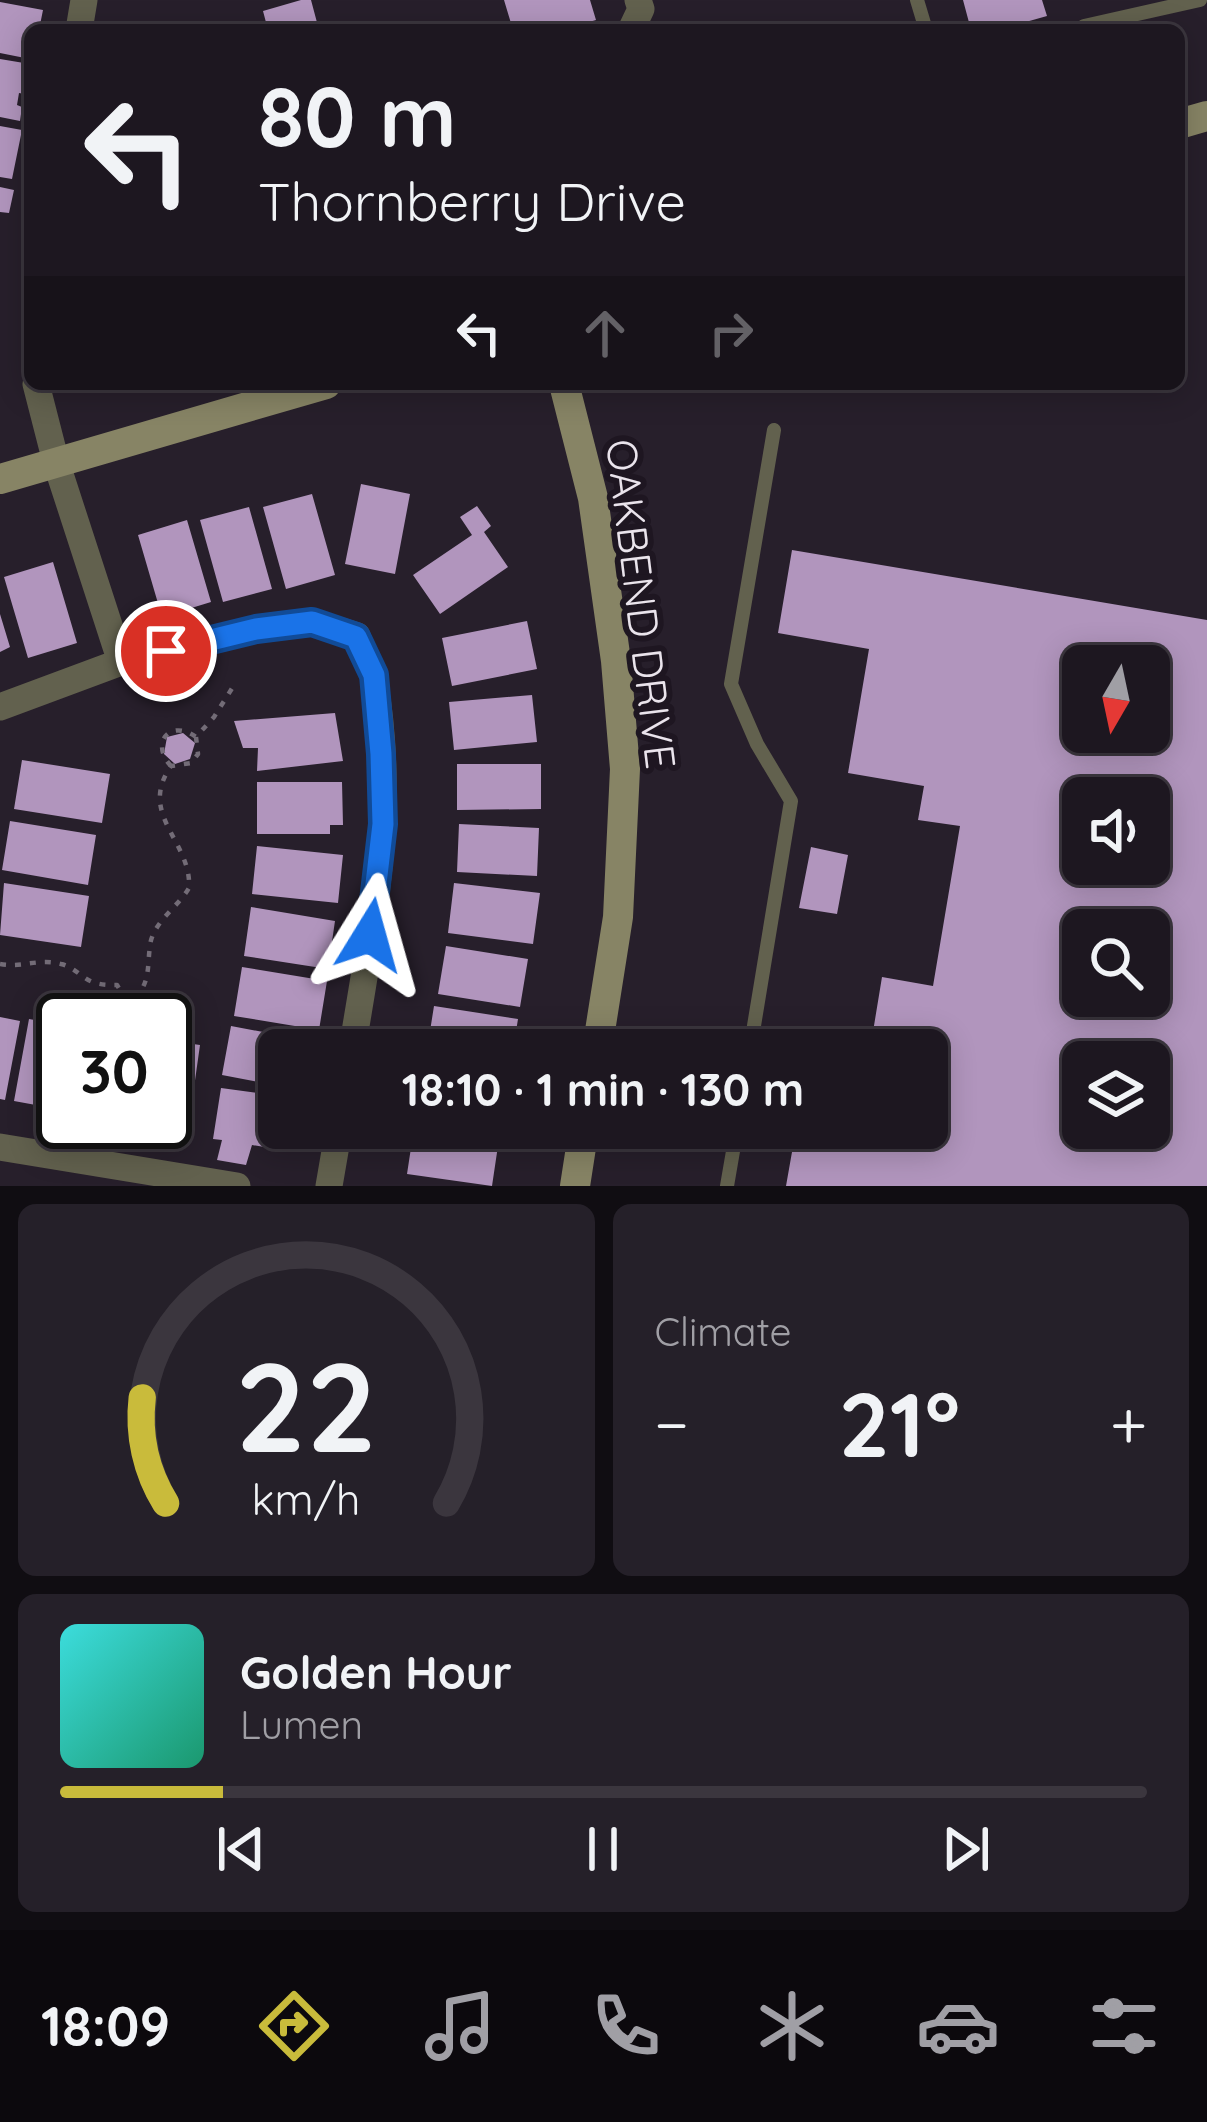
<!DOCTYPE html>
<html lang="en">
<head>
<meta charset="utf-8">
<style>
  :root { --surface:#1d1720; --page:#252029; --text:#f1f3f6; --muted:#a09fa5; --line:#3b363e; --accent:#c9bb3b }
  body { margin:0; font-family:Quicksand,sans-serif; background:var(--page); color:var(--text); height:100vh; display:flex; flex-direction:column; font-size:45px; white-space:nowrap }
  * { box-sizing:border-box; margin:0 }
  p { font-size:39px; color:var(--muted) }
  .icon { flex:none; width:66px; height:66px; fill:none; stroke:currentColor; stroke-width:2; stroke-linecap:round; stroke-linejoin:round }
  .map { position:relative; height:1186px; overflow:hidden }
  .panel { display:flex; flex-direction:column; gap:18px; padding:18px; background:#100d12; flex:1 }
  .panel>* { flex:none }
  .guide { position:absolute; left:24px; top:24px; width:1161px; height:366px; border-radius:18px; box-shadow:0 6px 30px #0003,0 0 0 3px var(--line); background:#1d1720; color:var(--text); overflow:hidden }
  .needle { width:78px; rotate:189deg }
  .fabs { position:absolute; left:1062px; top:645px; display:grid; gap:24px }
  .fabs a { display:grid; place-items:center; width:108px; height:108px; border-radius:18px; background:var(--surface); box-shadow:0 6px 30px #0003,0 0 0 3px var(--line); font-size:60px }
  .speed { position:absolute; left:36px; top:993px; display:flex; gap:24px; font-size:60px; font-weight:700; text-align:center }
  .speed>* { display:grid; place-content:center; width:156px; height:156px; border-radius:50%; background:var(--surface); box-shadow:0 6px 30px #0003,0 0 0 3px var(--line); line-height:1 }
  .speed .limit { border:6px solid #111; border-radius:18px; background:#fff; color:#111 }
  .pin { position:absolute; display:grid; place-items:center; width:102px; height:102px; color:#fff; margin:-51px; border:6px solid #fff; border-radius:50%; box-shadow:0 3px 12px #0007 }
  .me { position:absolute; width:132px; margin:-66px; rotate:8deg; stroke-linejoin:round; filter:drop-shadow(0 0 9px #0008) }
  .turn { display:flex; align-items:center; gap:42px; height:252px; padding:0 36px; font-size:54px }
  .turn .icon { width:156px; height:156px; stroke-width:2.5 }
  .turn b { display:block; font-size:84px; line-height:102px }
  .lanes { display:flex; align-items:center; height:114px; padding:0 36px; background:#0003; justify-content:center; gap:60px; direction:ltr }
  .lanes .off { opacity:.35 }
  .big { font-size:90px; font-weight:700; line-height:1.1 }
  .panel .card { flex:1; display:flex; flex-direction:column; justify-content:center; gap:18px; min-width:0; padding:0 42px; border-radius:18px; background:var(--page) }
  .panel .dial { align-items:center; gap:0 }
  .dial svg { height:312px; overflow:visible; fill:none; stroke:var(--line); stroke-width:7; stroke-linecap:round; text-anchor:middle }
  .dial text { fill:var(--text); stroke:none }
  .song { display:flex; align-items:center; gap:36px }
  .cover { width:144px; height:144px; border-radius:18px; background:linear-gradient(135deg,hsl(180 70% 55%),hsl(160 70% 35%)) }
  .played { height:12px; border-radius:6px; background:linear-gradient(90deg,var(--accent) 15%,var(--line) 15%) }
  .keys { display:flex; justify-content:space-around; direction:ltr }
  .heat { display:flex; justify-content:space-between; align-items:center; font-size:66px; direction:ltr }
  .panel .tiles { flex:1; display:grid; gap:18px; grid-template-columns:1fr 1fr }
  .card:last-child { grid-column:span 2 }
  .trip { position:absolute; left:258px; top:1029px; width:690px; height:120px; border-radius:18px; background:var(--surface); box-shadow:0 6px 30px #0003,0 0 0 3px var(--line); font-weight:700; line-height:120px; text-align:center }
  .tabs { display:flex; height:192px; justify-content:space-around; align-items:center; background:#0c090d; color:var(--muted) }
  .tabs .icon { width:84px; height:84px }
  .tabs .active { color:var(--accent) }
  .tabs b { font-size:54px; color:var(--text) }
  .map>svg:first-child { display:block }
  .building { fill:#b195bd; fill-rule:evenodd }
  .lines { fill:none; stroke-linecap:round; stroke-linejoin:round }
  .path { stroke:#736c77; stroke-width:4.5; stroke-dasharray:6 9; stroke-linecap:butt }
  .lane { stroke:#62614e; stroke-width:14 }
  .street { stroke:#62614e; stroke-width:27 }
  .secondary { stroke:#878465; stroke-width:30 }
  .route-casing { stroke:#114b97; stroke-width:30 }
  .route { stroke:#1a73e8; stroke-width:21 }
  .labels { text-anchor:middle; stroke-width:12; stroke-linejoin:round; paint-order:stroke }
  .street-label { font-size:42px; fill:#eae4ec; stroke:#1e1621 }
</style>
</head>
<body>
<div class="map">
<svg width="1207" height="1186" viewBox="0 0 1207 1186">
  <rect width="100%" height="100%" fill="#271f2b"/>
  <path class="building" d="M 301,0 L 311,0 L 319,30 L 268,30 L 263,11 Z
    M 504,0 L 590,0 L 596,20 L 562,30 L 513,30 Z
    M 963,0 L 1042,0 L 1047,16 L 998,30 L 971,30 Z
    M 0,2 L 43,10 L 39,30 L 30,30 L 30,59 L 0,53 Z
    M 0,59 L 30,64 L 30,95 L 19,93 L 17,105 L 22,107 L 20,121 L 0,117 Z
    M 0,126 L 22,130 L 12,179 L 0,177 Z
    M 0,187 L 14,190 L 9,213 L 0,212 Z
    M 361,484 L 410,494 L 395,574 L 345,564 Z
    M 312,494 L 335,575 L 286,589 L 263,507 Z
    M 477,506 L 491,526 L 484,532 L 508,567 L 440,614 L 413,575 L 472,535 L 460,517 Z
    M 249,507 L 272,589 L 223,602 L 200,520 Z
    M 187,520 L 211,602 L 162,617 L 138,535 Z
    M 792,550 L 1207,620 L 1207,1186 L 786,1186 L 795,1135 L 854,1145 L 857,1128 L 927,1128 L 927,1050 L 870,1050 L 882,977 L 933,986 L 960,826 L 918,820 L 924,786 L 848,773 L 869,649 L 778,633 ZM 1083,666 L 1149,666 L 1149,732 L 1083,732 ZM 1083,798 L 1149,798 L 1149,864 L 1083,864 ZM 1083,930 L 1149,930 L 1149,996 L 1083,996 ZM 1083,1062 L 1149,1062 L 1149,1128 L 1083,1128 Z
    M 53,562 L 77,643 L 28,658 L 4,577 Z
    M 0,614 L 10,647 L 0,652 Z
    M 527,621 L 537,669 L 452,686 L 442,638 Z
    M 532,695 L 537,742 L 454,750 L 449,702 Z
    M 335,713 L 343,761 L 257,771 L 258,748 L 243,748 L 234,721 Z
    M 183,733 L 195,743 L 190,759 L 175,764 L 164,754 L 167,737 Z
    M 22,760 L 110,774 L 102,823 L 14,809 Z
    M 457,764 L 541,764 L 541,809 L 457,810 Z
    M 257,782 L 342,782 L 343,825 L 330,825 L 330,834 L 257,834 Z
    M 10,821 L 96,835 L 88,885 L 2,870 Z
    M 459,824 L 539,828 L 537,876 L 457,872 Z
    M 257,846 L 343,855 L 338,903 L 252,894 Z
    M 811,847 L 848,855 L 837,914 L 799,908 Z
    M 4,883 L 89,896 L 81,947 L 0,935 Z
    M 454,883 L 540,893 L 533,944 L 448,933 Z
    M 251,907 L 335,921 L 328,969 L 244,956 Z
    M 446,946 L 528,959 L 520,1007 L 438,994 Z
    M 242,967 L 327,981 L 319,1030 L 234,1016 Z
    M 434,1006 L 518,1019 L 513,1050 L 427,1050 Z
    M 0,1017 L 20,1021 L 5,1100 L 0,1099 Z
    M 29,1019 L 63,1025 L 63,1110 L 14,1101 Z
    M 231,1026 L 316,1042 L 315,1050 L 279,1050 L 279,1086 L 222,1075 Z
    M 165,1040 L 200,1045 L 188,1130 L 152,1125 L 152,1122 L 165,1122 Z
    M 221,1088 L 279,1096 L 279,1128 L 299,1128 L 295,1152 L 252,1145 L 246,1165 L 217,1160 L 222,1140 L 213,1139 Z
    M 414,1128 L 432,1128 L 499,1139 L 492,1186 L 407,1174 Z"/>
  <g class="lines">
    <path class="path" d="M 171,766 C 150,744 169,718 196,737
      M 0,964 C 22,968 39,958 61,964 C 75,967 83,980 96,983 C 103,985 110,985 117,985 L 126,1000 L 132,1001 C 151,984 147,967 150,946 C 152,923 178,907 189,888 C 192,841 137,815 171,766 L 191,763 L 198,754 L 196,737 L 214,717 L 236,682"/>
    <path class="lane" d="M 917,0 L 926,30
      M 1084,26 L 1200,0
      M 750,1050 L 791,801 L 757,744 L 731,684 L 774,430
      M 727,1186 L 737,1128"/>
    <path class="street" d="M 79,30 L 84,0
      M 631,30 L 641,9 L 638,0
      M 36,384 L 56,462 L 121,662
      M 0,707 L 121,662 L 256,630 L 312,622 L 357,636 C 362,650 371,665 374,680 C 397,804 372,928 352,1050
      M 0,1147 L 237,1186
      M 329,1186 L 339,1128"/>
    <path class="secondary" d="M 1179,124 L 1207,116
      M 564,384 L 593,498 L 616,661 L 625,769 L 618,917 L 597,1050
      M 0,479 L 326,384
      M 575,1186 L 584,1128"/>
  </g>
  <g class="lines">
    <g class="route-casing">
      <path id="route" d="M 166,651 L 256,629 L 312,622 L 356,637 L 374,675 L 381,754 L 383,824 L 370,935"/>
    </g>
    <use href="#route" class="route"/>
  </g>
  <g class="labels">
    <g class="street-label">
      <text transform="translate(641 604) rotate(83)" y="15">OAKBEND DRIVE</text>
    </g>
  </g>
</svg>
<div class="fabs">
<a><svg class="needle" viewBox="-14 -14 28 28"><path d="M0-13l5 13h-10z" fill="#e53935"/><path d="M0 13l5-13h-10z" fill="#a09fa5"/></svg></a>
<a><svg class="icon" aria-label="sound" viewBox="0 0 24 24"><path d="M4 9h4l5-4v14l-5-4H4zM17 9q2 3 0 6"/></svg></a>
<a><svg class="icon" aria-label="search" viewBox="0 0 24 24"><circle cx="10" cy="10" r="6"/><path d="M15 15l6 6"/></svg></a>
<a><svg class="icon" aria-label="layers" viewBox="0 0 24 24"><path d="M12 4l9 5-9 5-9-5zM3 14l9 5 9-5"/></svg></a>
</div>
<div class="speed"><div class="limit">30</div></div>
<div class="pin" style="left:166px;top:651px;background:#d93025"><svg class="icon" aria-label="arrive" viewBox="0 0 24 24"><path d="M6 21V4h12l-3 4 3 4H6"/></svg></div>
<svg class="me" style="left:370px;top:935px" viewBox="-20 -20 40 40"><path d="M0-17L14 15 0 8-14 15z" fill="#1a73e8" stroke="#fff" stroke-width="4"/></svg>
<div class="trip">18:10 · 1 min · 130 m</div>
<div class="guide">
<div class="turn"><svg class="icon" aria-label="left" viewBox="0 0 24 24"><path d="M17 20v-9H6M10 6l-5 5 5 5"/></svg><div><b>80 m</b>Thornberry Drive</div></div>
<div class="lanes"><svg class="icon" aria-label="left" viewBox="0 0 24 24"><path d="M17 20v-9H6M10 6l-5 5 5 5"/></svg><svg class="icon off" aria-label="ahead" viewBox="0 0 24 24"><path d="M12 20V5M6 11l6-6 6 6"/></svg><svg class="icon off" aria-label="right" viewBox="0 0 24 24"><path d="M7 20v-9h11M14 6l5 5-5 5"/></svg></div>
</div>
</div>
<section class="panel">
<div class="tiles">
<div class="card dial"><svg viewBox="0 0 100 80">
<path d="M14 69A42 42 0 1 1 86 69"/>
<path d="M14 69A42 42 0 0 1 8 42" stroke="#c9bb3b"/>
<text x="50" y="56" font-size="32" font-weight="700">22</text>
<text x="50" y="72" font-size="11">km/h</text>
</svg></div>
<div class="card"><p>Climate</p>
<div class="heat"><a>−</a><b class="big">21°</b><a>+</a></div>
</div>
<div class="card">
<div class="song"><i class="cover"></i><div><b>Golden Hour</b><p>Lumen</p></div></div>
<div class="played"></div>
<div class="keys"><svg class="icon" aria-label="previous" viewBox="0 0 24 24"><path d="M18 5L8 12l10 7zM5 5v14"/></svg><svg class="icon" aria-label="pause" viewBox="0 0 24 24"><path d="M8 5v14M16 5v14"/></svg><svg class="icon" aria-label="next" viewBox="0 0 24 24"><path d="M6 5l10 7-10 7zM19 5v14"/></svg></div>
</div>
</div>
</section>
<nav class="tabs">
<b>18:09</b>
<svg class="icon active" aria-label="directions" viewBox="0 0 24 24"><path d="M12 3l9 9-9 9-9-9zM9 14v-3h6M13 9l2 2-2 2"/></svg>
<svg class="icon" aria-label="music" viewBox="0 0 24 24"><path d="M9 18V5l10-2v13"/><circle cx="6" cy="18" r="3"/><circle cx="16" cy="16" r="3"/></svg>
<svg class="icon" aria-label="phone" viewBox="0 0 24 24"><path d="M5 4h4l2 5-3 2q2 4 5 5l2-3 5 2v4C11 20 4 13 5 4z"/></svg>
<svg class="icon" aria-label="climate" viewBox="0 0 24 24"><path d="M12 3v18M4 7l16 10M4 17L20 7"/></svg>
<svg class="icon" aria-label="car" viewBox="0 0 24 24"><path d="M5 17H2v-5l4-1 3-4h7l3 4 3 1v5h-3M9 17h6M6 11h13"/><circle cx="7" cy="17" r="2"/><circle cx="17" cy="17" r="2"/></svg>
<svg class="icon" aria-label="filters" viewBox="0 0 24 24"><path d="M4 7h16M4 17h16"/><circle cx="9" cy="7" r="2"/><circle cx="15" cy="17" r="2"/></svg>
</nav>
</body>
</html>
